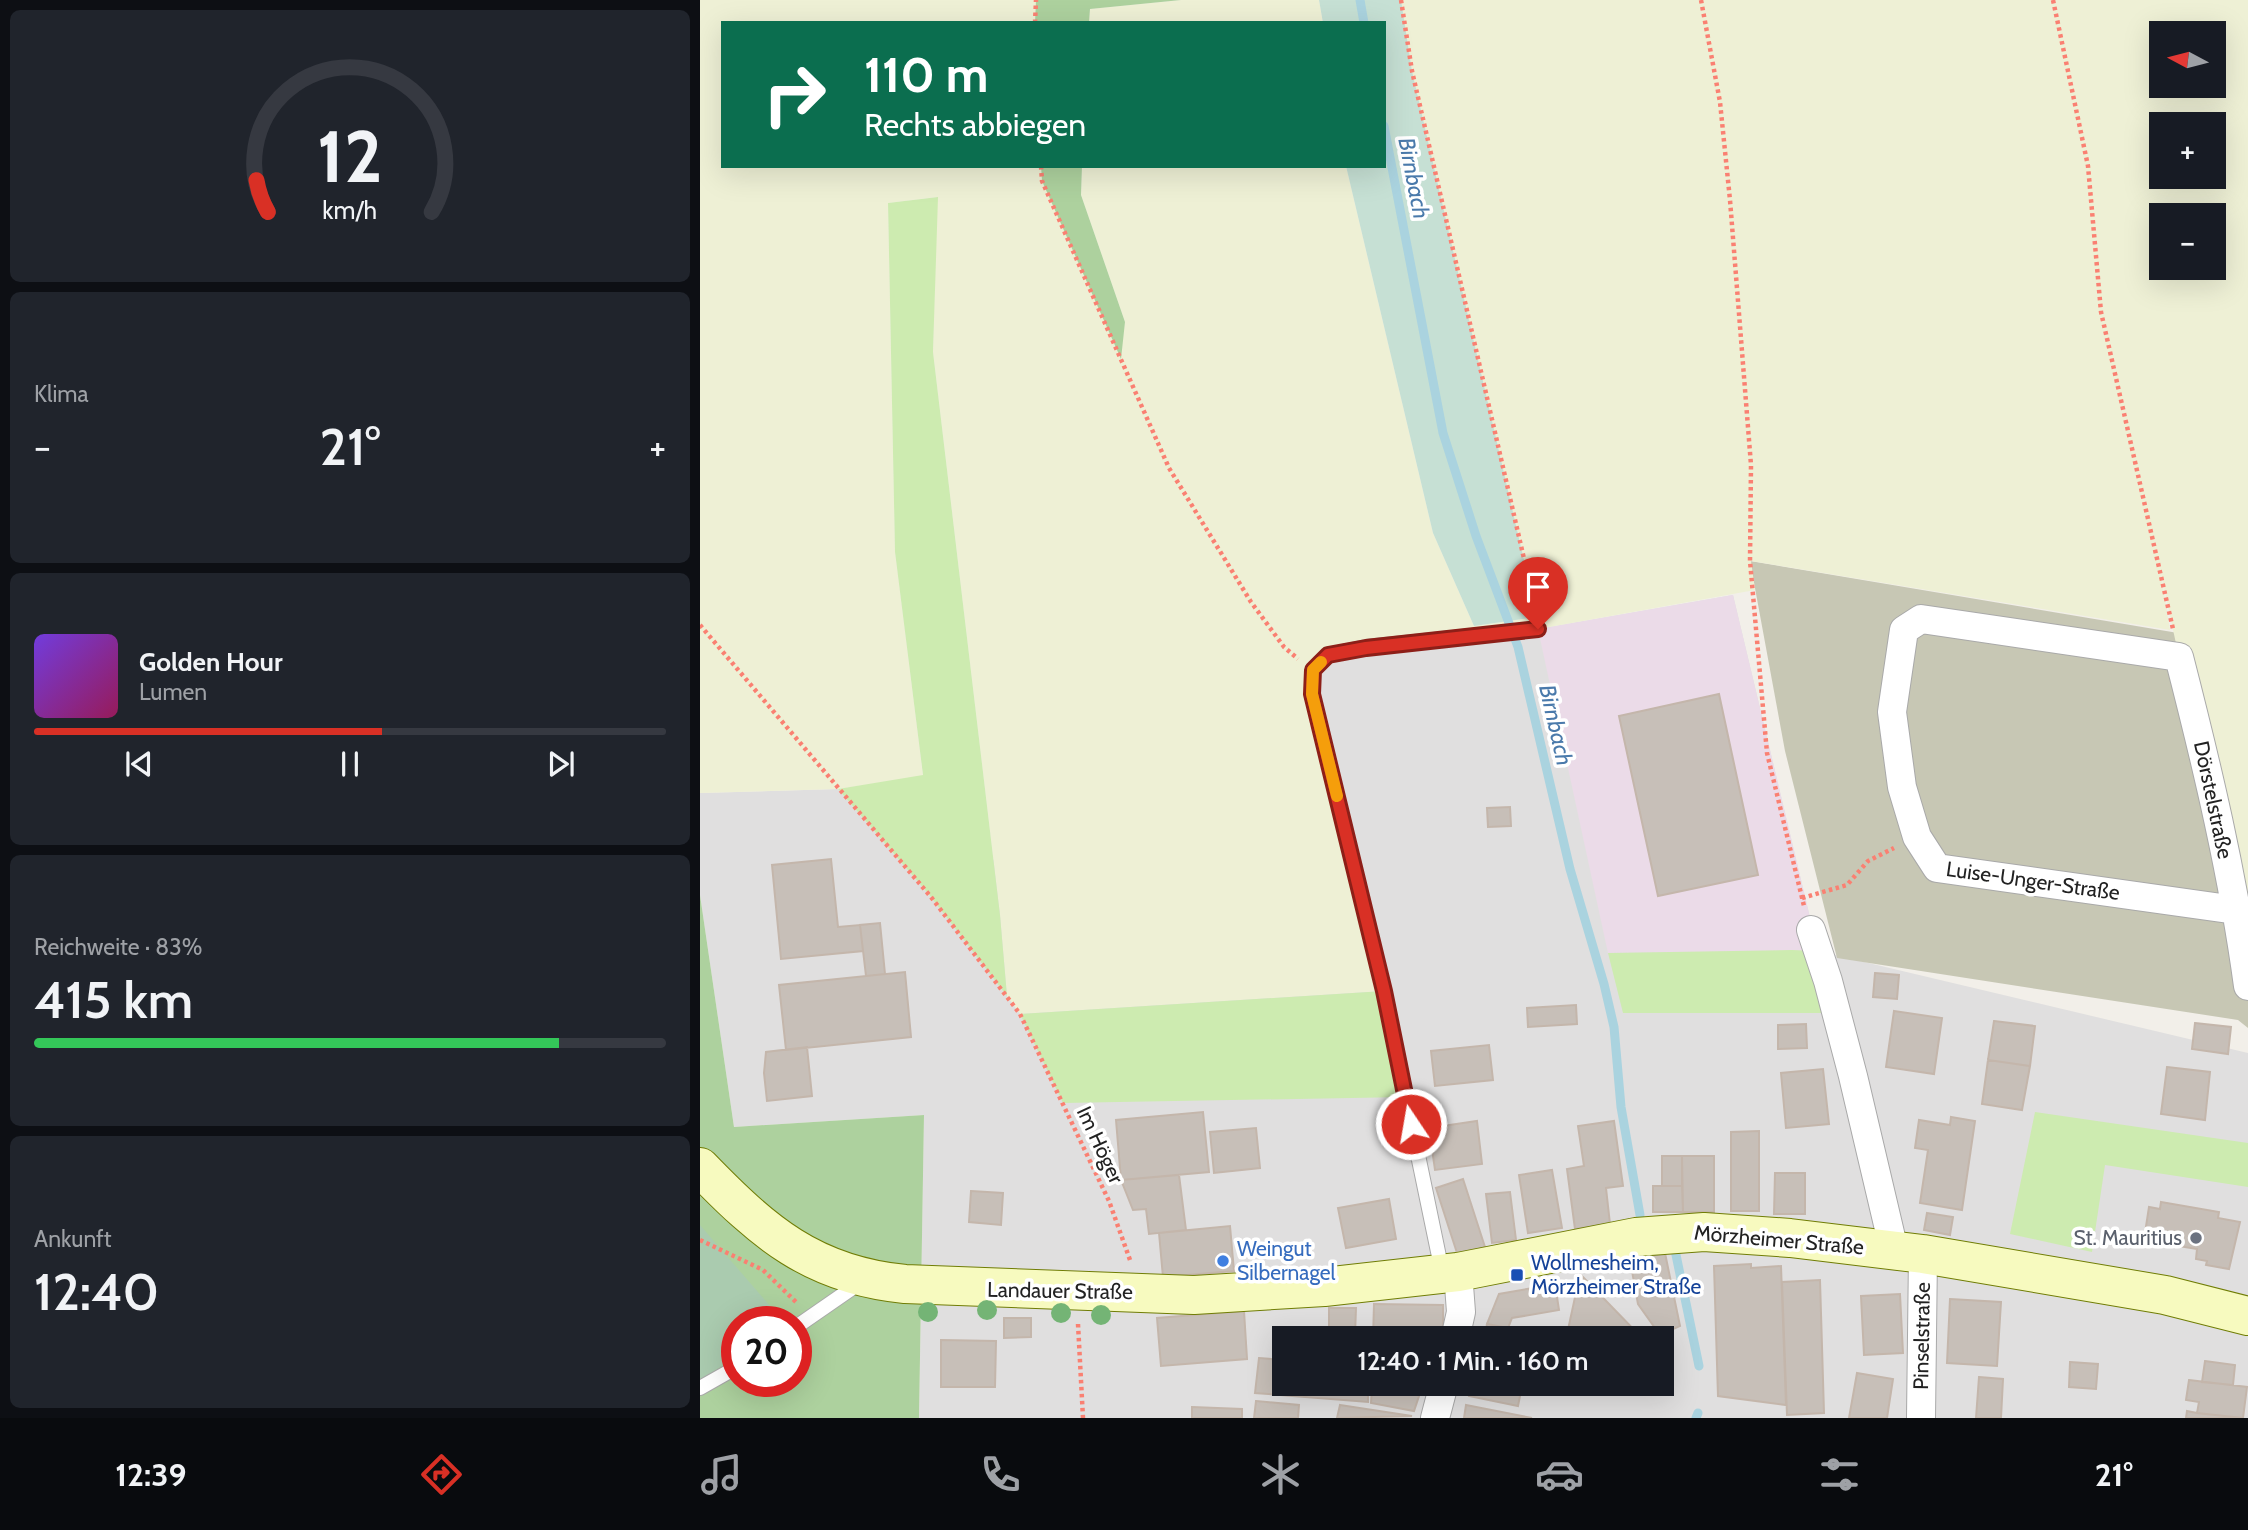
<!DOCTYPE html>
<html lang="de">
<head>
<meta charset="utf-8">
<style>
  :root { --surface:#171b24; --page:#20242c; --text:#f1f3f6; --muted:#9ea1a6; --line:#363941; --accent:#d93025 }
  body { margin:0; font-family:Cabin,sans-serif; background:var(--page); color:var(--text); height:100vh; display:flex; flex-direction:column; font-size:26px; white-space:nowrap }
  * { box-sizing:border-box; margin:0 }
  p { font-size:23px; color:var(--muted) }
  .icon { flex:none; width:38px; height:38px; fill:none; stroke:currentColor; stroke-width:2; stroke-linecap:round; stroke-linejoin:round }
  .map { position:relative; flex:1; overflow:hidden }
  .side { display:flex; flex-direction:column; gap:10px; padding:10px; background:#0d0f14; width:700px }
  .side>* { flex:none }
  .banner { position:absolute; left:21px; top:21px; width:665px; height:147px; border-radius:0px; box-shadow:0 7px 28px #0002; background:#0b6e4f; color:#fff; overflow:hidden }
  .needle { width:46px; rotate:277deg }
  .fabs { position:absolute; left:1449px; top:21px; display:grid; gap:14px }
  .fabs a { display:grid; place-items:center; width:77px; height:77px; border-radius:0px; background:var(--surface); box-shadow:0 7px 28px #0002; font-size:35px }
  .speed { position:absolute; left:21px; top:1306px; display:flex; gap:14px; font-size:35px; font-weight:700; text-align:center }
  .speed>* { display:grid; place-content:center; width:91px; height:91px; border-radius:50%; background:var(--surface); box-shadow:0 7px 28px #0002; line-height:1 }
  .speed .limit { border:10px solid #d22; background:#fff; color:#111 }
  .pin { position:absolute; display:grid; place-items:center; width:60px; height:60px; color:#fff; margin:-72px -30px; border-radius:50% 50% 50% 0; rotate:-45deg; box-shadow:0 0 7px #0007 }
  .pin .icon { rotate:45deg }
  .me { position:absolute; width:77px; margin:-38px; rotate:348deg; stroke-linejoin:round; filter:drop-shadow(0 0 5px #0008) }
  .turn { display:flex; align-items:center; gap:24px; height:147px; padding:0 28px; font-size:32px }
  .turn .icon { width:91px; height:91px; stroke-width:2.5 }
  .turn b { display:block; font-size:49px; line-height:60px }
  .big { font-size:52px; font-weight:600; line-height:1.1 }
  .side .tile { flex:1; display:flex; flex-direction:column; justify-content:center; gap:10px; min-width:0; padding:0 24px; border-radius:10px; background:var(--page) }
  .side .dial { align-items:center; gap:0 }
  .dial svg { height:182px; overflow:visible; fill:none; stroke:var(--line); stroke-width:7; stroke-linecap:round; text-anchor:middle }
  .dial text { fill:var(--text); stroke:none }
  .song { display:flex; align-items:center; gap:21px }
  .cover { width:84px; height:84px; border-radius:10px; background:linear-gradient(135deg,hsl(260 70% 55%),hsl(330 70% 35%)) }
  .played { height:7px; border-radius:4px; background:linear-gradient(90deg,var(--accent) 55%,var(--line) 55%) }
  .keys { display:flex; justify-content:space-around; direction:ltr }
  .heat { display:flex; justify-content:space-between; align-items:center; font-size:38px; direction:ltr }
  .charge { height:10px; border-radius:5px; background:linear-gradient(90deg,#34c759 83%,var(--line) 0) }
  .trip { position:absolute; left:572px; top:1326px; width:402px; height:70px; border-radius:0px; background:var(--surface); box-shadow:0 7px 28px #0002; font-weight:600; line-height:70px; text-align:center }
  .tabs { display:flex; height:112px; justify-content:space-around; align-items:center; background:#090b0e; color:var(--muted) }
  .tabs .icon { width:49px; height:49px }
  .tabs .on { color:var(--accent) }
  .tabs b { font-size:32px; color:var(--text) }
  main { display:flex; flex:1; min-height:0 }
  .map>svg:first-child { display:block }
  .residential { fill:#e0dfdf; fill-rule:evenodd }
  .industrial { fill:#ebdbe8 }
  .construction { fill:#c7c7b4 }
  .farmland { fill:#eef0d5; fill-rule:evenodd }
  .grass { fill:#cdebb0 }
  .forest { fill:#add19e; fill-rule:evenodd }
  .wetland { fill:#c6e0d4 }
  .cemetery { fill:#aacbaf }
  .lines { fill:none; stroke-linecap:round; stroke-linejoin:round }
  .stream { stroke:#aad3df; stroke-width:9 }
  .building { fill:#c7bfb8; stroke:#c4b6ab; stroke-width:2 }
  .service-casing { stroke:#a9a9a9; stroke-width:16 }
  .minor-casing { stroke:#a9a9a9; stroke-width:30 }
  .secondary-casing { stroke:#707d05; stroke-width:40 }
  .path { stroke:#fa8072; stroke-width:4.5; stroke-dasharray:3.5 3.5; stroke-linecap:butt }
  .service { stroke:#fff; stroke-width:14 }
  .minor { stroke:#fff; stroke-width:28 }
  .secondary { stroke:#f7fabf; stroke-width:38 }
  .tree { fill:#74b475 }
  .route-casing { stroke:#8d1f18; stroke-width:18 }
  .route { stroke:#d93025; stroke-width:12 }
  .slow { stroke:#f59e0b; stroke-width:12 }
  .worship-dot { fill:#6b7280; stroke:#fff; stroke-width:2.5 }
  .shop-dot { fill:#3f7fe0; stroke:#fff; stroke-width:2.5 }
  .transit-dot { fill:#1a4fb4; stroke:#fff; stroke-width:2.5 }
  .labels { text-anchor:middle; stroke-width:7; stroke-linejoin:round; paint-order:stroke }
  .street-label { font-size:21px; fill:#222; stroke:#fff }
  .worship-label { font-size:21px; fill:#5b616d; stroke:#fff; text-anchor:end }
  .shop-label { font-size:21px; fill:#366cbe; stroke:#fff; text-anchor:start }
  .transit-label { font-size:21px; fill:#164399; stroke:#fff; text-anchor:start }
  .water-label { font-size:23px; font-style:italic; fill:#4a7aab; stroke:#fff }
</style>
</head>
<body>
<main>
<section class="side">
<div class="tile dial"><svg viewBox="0 0 100 80">
<path d="M14 69A42 42 0 1 1 86 69"/>
<path d="M14 69A42 42 0 0 1 9 55" stroke="#d93025"/>
<text x="50" y="56" font-size="32" font-weight="700">12</text>
<text x="50" y="72" font-size="11">km/h</text>
</svg></div>
<div class="tile"><p>Klima</p>
<div class="heat"><a>−</a><b class="big">21°</b><a>+</a></div>
</div>
<div class="tile">
<div class="song"><i class="cover"></i><div><b>Golden Hour</b><p>Lumen</p></div></div>
<div class="played"></div>
<div class="keys"><svg class="icon" aria-label="previous" viewBox="0 0 24 24"><path d="M18 5L8 12l10 7zM5 5v14"/></svg><svg class="icon" aria-label="pause" viewBox="0 0 24 24"><path d="M8 5v14M16 5v14"/></svg><svg class="icon" aria-label="next" viewBox="0 0 24 24"><path d="M6 5l10 7-10 7zM19 5v14"/></svg></div>
</div>
<div class="tile"><p>Reichweite · 83%</p><b class="big">415 km</b><div class="charge"></div></div>
<div class="tile"><p>Ankunft</p><b class="big">12:40</b></div>
</section>
<div class="map">
<svg width="1548" height="1418" viewBox="0 0 1548 1418">
  <rect width="100%" height="100%" fill="#f2efe9"/>
  <path class="residential" d="M 1033,595 L 1118,951 L 1548,1053 L 1548,1418 L 219,1418 L 224,1115 L 34,1127 L 0,895 L 0,793 L 138,789 L 231,897 L 613,670 L 628,655 L 833,630 ZM 584,1339 L 962,1339 L 962,1384 L 584,1384 Z"/>
  <path class="industrial" d="M 1033,595 L 1118,951 L 908,953 L 838,629 Z"/>
  <path class="construction" d="M 1050,561 L 1478,633 L 1548,965 L 1548,1028 L 1538,1020 L 1137,958 L 1085,751 Z"/>
  <path class="farmland" d="M 0,0 L 336,0 L 335,23 L 23,23 L 23,166 L 341,166 L 342,181 L 420,357 L 425,322 L 381,195 L 382,166 L 646,166 L 733,533 L 774,626 L 837,617 L 712,71 L 701,0 L 1548,0 L 1548,965 L 1545,965 L 1460,569 L 1470,630 L 1051,561 L 1055,590 L 838,629 L 628,655 L 613,670 L 684,991 L 320,1014 L 307,996 L 300,915 L 233,352 L 237,197 L 188,203 L 195,552 L 223,776 L 138,789 L 0,793 ZM 1461,33 L 1514,33 L 1514,86 L 1461,86 ZM 1461,124 L 1514,124 L 1514,177 L 1461,177 ZM 1461,215 L 1514,215 L 1514,268 L 1461,268 Z
    M 481,0 L 619,0 L 623,23 L 389,23 L 390,9 Z"/>
  <path class="grass" d="M 238,197 L 233,352 L 300,915 L 307,996 L 231,897 L 138,789 L 223,775 L 195,552 L 188,203 Z
    M 1092,950 L 1118,951 L 1137,1013 L 923,1013 L 908,953 Z
    M 684,991 L 706,1097 L 363,1103 L 320,1014 Z
    M 1335,1112 L 1548,1143 L 1548,1187 L 1405,1165 L 1392,1252 L 1310,1234 Z"/>
  <path class="forest" d="M 336,0 L 481,0 L 390,9 L 389,23 L 335,23 Z
    M 341,166 L 382,166 L 381,195 L 425,322 L 421,359 L 342,181 Z
    M 0,895 L 34,1127 L 224,1115 L 219,1418 L 0,1418 ZM 37,1321 L 96,1321 L 96,1381 L 37,1381 Z"/>
  <path class="wetland" d="M 619,0 L 701,0 L 712,71 L 837,617 L 774,626 L 733,533 L 646,166 L 684,166 L 684,23 L 623,23 Z"/>
  <path class="cemetery" d="M 0,1225 L 83,1321 L 37,1321 L 37,1356 L 0,1380 Z"/>
  <g class="lines">
    <path class="stream" d="M 660,0 L 664,23
      M 684,126 L 743,433 L 776,536 L 818,647 L 870,869 L 904,984 L 914,1027 L 921,1107 L 940,1215
      M 975,1250 L 999,1366
      M 996,1418 L 998,1413"/>
  </g>
  <path class="building" d="M 1019,694 L 1058,875 L 958,896 L 919,716 Z
    M 810,807 L 811,826 L 788,827 L 787,808 Z
    M 131,859 L 138,927 L 160,925 L 163,951 L 81,959 L 72,865 Z
    M 180,923 L 185,974 L 166,976 L 160,925 Z
    M 205,972 L 211,1037 L 86,1050 L 79,985 Z
    M 1175,973 L 1199,975 L 1197,999 L 1173,997 Z
    M 876,1005 L 877,1024 L 828,1027 L 827,1008 Z
    M 1194,1011 L 1242,1018 L 1234,1074 L 1186,1067 Z
    M 1294,1021 L 1335,1026 L 1330,1066 L 1288,1060 Z
    M 1495,1023 L 1531,1027 L 1528,1054 L 1492,1049 Z
    M 1106,1024 L 1107,1048 L 1078,1049 L 1078,1025 Z
    M 789,1045 L 793,1080 L 735,1086 L 731,1051 Z
    M 107,1047 L 112,1096 L 67,1101 L 64,1073 L 66,1052 Z
    M 1288,1060 L 1330,1066 L 1322,1110 L 1282,1104 Z
    M 1467,1067 L 1510,1072 L 1505,1120 L 1461,1114 Z
    M 1123,1069 L 1129,1124 L 1086,1128 L 1081,1073 Z
    M 503,1112 L 509,1172 L 421,1180 L 416,1120 Z
    M 1251,1117 L 1275,1121 L 1262,1210 L 1220,1203 L 1228,1150 L 1215,1148 L 1219,1120 L 1250,1125 Z
    M 777,1121 L 782,1164 L 735,1170 L 729,1128 Z
    M 914,1121 L 923,1186 L 906,1188 L 910,1224 L 875,1229 L 867,1169 L 884,1166 L 878,1126 Z
    M 556,1128 L 560,1168 L 514,1173 L 510,1132 Z
    M 1059,1131 L 1059,1211 L 1031,1211 L 1031,1132 Z
    M 962,1156 L 982,1156 L 982,1186 L 962,1186 Z
    M 982,1156 L 1014,1156 L 1014,1212 L 983,1212 Z
    M 852,1170 L 862,1228 L 828,1233 L 819,1175 Z
    M 1075,1173 L 1105,1173 L 1105,1214 L 1074,1214 Z
    M 479,1175 L 486,1230 L 449,1234 L 446,1209 L 433,1210 L 421,1180 Z
    M 763,1179 L 785,1247 L 758,1256 L 736,1188 Z
    M 953,1186 L 982,1186 L 983,1212 L 953,1212 Z
    M 271,1191 L 303,1193 L 301,1225 L 269,1222 Z
    M 810,1192 L 816,1240 L 792,1243 L 786,1194 Z
    M 689,1199 L 696,1239 L 646,1248 L 638,1208 Z
    M 1461,1202 L 1519,1212 L 1518,1218 L 1540,1222 L 1529,1269 L 1506,1265 L 1507,1261 L 1496,1259 L 1497,1249 L 1454,1242 L 1455,1235 L 1445,1233 L 1449,1207 L 1460,1209 Z
    M 1227,1213 L 1253,1217 L 1250,1235 L 1224,1230 Z
    M 530,1226 L 534,1271 L 463,1277 L 459,1233 Z
    M 965,1253 L 980,1326 L 960,1335 L 938,1304 L 930,1260 Z
    M 1051,1264 L 1051,1268 L 1081,1266 L 1086,1405 L 1018,1396 L 1014,1266 Z
    M 880,1274 L 943,1339 L 866,1339 Z
    M 1120,1280 L 1124,1413 L 1087,1415 L 1082,1282 Z
    M 855,1284 L 859,1310 L 812,1318 L 808,1328 L 787,1324 L 799,1294 Z
    M 1200,1294 L 1203,1353 L 1164,1355 L 1161,1296 Z
    M 1250,1299 L 1301,1302 L 1297,1366 L 1247,1363 Z
    M 674,1304 L 743,1305 L 743,1339 L 673,1339 Z
    M 629,1308 L 656,1308 L 655,1335 L 629,1335 Z
    M 544,1311 L 547,1359 L 461,1366 L 457,1318 Z
    M 304,1318 L 331,1318 L 331,1337 L 304,1338 Z
    M 787,1324 L 808,1328 L 862,1339 L 785,1339 Z
    M 629,1336 L 669,1336 L 669,1339 L 629,1339 Z
    M 241,1340 L 296,1341 L 295,1387 L 241,1387 Z
    M 559,1358 L 584,1360 L 584,1384 L 668,1384 L 668,1402 L 555,1393 Z
    M 1505,1361 L 1535,1365 L 1533,1385 L 1502,1382 Z
    M 1370,1362 L 1398,1364 L 1396,1389 L 1369,1387 Z
    M 1157,1373 L 1193,1379 L 1187,1418 L 1149,1418 Z
    M 1279,1377 L 1303,1379 L 1301,1418 L 1276,1418 Z
    M 1489,1380 L 1547,1387 L 1543,1418 L 1497,1413 L 1499,1402 L 1486,1400 Z
    M 698,1384 L 723,1384 L 714,1411 L 671,1403 L 672,1387 L 697,1390 Z
    M 771,1384 L 822,1386 L 818,1406 L 769,1396 Z
    M 556,1401 L 599,1405 L 598,1418 L 554,1418 Z
    M 640,1405 L 712,1416 L 637,1418 Z
    M 766,1405 L 832,1418 L 764,1418 Z
    M 492,1407 L 542,1409 L 542,1418 L 492,1418 Z
    M 1487,1411 L 1497,1413 L 1542,1418 L 1486,1418 Z"/>
  <g class="lines">
    <g class="service-casing">
      <path id="service" d="M 742,1271 L 684,991 L 612,694 L 613,670 L 628,655 L 666,647 L 838,629
        M 96,1327 L 161,1282
        M 0,1388 L 37,1367"/>
    </g>
    <g class="minor-casing">
      <path id="minor" d="M 1536,910 L 1237,868 L 1217,837 L 1202,787 L 1192,712 L 1204,630 L 1221,619 L 1479,657 C 1507,766 1533,875 1548,986
        M 1111,930 L 1128,981 L 1153,1076 L 1194,1250
        M 755,1339 L 761,1312 L 758,1272
        M 735,1418 L 744,1384
        M 1221,1418 L 1223,1254"/>
    </g>
    <g class="secondary-casing">
      <path id="secondary" d="M 0,1167 C 63,1232 112,1275 205,1284 L 494,1295 L 624,1287 L 758,1272 L 936,1237 L 1004,1232 L 1090,1238 L 1223,1254 L 1465,1295 L 1548,1316"/>
    </g>
    <path class="path" d="M 701,0 L 712,71 L 836,611
      M 1001,0 L 1020,102 L 1030,200 L 1051,465 L 1050,561 L 1067,753 L 1104,906
      M 1353,0 L 1388,166 L 1401,312 L 1473,629
      M 335,23 L 336,0
      M 341,166 L 342,181 L 469,468 L 551,602 L 584,647 L 598,659
      M 0,625 L 231,897 L 320,1014 L 409,1201 L 430,1260
      M 1102,898 L 1147,885 L 1168,861 L 1194,848
      M 0,1240 L 63,1270 L 96,1302
      M 378,1324 L 383,1418"/>
    <use href="#service" class="service"/>
    <use href="#minor" class="minor"/>
    <use href="#secondary" class="secondary"/>
  </g>
  <g class="tree">
    <circle cx="287" cy="1310" r="10"/>
    <circle cx="228" cy="1312" r="10"/>
    <circle cx="361" cy="1313" r="10"/>
    <circle cx="401" cy="1315" r="10"/>
  </g>
  <g class="lines">
    <g class="route-casing">
      <path id="route" d="M 711,1124 L 684,991 L 612,694 L 613,670 L 628,655 L 666,648 L 838,629"/>
    </g>
    <use href="#route" class="route"/>
    <path class="slow" d="M 621,662 L 613,670 L 612,694 L 637,796"/>
  </g>
  <circle class="worship-dot" cx="1496" cy="1238" r="7"/>
  <circle class="shop-dot" cx="523" cy="1261" r="7"/>
  <rect class="transit-dot" x="810" y="1268" width="14" height="14" rx="3.5"/>
  <g class="labels">
    <g class="street-label">
      <text transform="translate(1513 800) rotate(78)" y="7">Dörstelstraße</text>
      <text transform="translate(1333 881) rotate(8)" y="7">Luise-Unger-Straße</text>
      <text transform="translate(400 1145) rotate(65)" y="7">Im Höger</text>
      <text transform="translate(1079 1240) rotate(5)" y="7">Mörzheimer Straße</text>
      <text transform="translate(360 1291) rotate(1)" y="7">Landauer Straße</text>
      <text transform="translate(1222 1336) rotate(-89)" y="7">Pinselstraße</text>
    </g>
    <g class="worship-label">
      <text x="1482" y="1245">St. Mauritius</text>
    </g>
    <g class="shop-label">
      <text x="537" y="1256">Weingut<tspan x="537" dy="24">Silbernagel</tspan></text>
    </g>
    <g class="transit-label">
      <text x="831" y="1270">Wollmesheim,<tspan x="831" dy="24">Mörzheimer Straße</tspan></text>
    </g>
    <g class="water-label">
      <text transform="translate(714 178) rotate(79)" y="8">Birnbach</text>
      <text transform="translate(856 725) rotate(77)" y="8">Birnbach</text>
    </g>
  </g>
</svg>
<div class="fabs">
<a><svg class="needle" viewBox="-14 -14 28 28"><path d="M0-13l5 13h-10z" fill="#e53935"/><path d="M0 13l5-13h-10z" fill="#9ea1a6"/></svg></a>
<a>+</a>
<a>−</a>
</div>
<div class="speed"><div class="limit">20</div></div>
<div class="pin" style="left:838px;top:629px;background:#d93025"><svg class="icon" aria-label="arrive" viewBox="0 0 24 24"><path d="M6 21V4h12l-3 4 3 4H6"/></svg></div>
<svg class="me" style="left:711px;top:1124px" viewBox="-20 -20 40 40"><circle r="17" fill="#d93025" stroke="#fff" stroke-width="3"/><path d="M0-11L8 9 0 5-8 9z" fill="#fff"/></svg>
<div class="trip">12:40 · 1 Min. · 160 m</div>
<div class="banner">
<div class="turn"><svg class="icon" aria-label="right" viewBox="0 0 24 24"><path d="M7 20v-9h11M14 6l5 5-5 5"/></svg><div><b>110 m</b>Rechts abbiegen</div></div>
</div>
</div>
</main>
<nav class="tabs">
<b>12:39</b>
<svg class="icon on" aria-label="directions" viewBox="0 0 24 24"><path d="M12 3l9 9-9 9-9-9zM9 14v-3h6M13 9l2 2-2 2"/></svg>
<svg class="icon" aria-label="music" viewBox="0 0 24 24"><path d="M9 18V5l10-2v13"/><circle cx="6" cy="18" r="3"/><circle cx="16" cy="16" r="3"/></svg>
<svg class="icon" aria-label="phone" viewBox="0 0 24 24"><path d="M5 4h4l2 5-3 2q2 4 5 5l2-3 5 2v4C11 20 4 13 5 4z"/></svg>
<svg class="icon" aria-label="climate" viewBox="0 0 24 24"><path d="M12 3v18M4 7l16 10M4 17L20 7"/></svg>
<svg class="icon" aria-label="car" viewBox="0 0 24 24"><path d="M5 17H2v-5l4-1 3-4h7l3 4 3 1v5h-3M9 17h6M6 11h13"/><circle cx="7" cy="17" r="2"/><circle cx="17" cy="17" r="2"/></svg>
<svg class="icon" aria-label="filters" viewBox="0 0 24 24"><path d="M4 7h16M4 17h16"/><circle cx="9" cy="7" r="2"/><circle cx="15" cy="17" r="2"/></svg>
<b>21°</b>
</nav>
</body>
</html>
